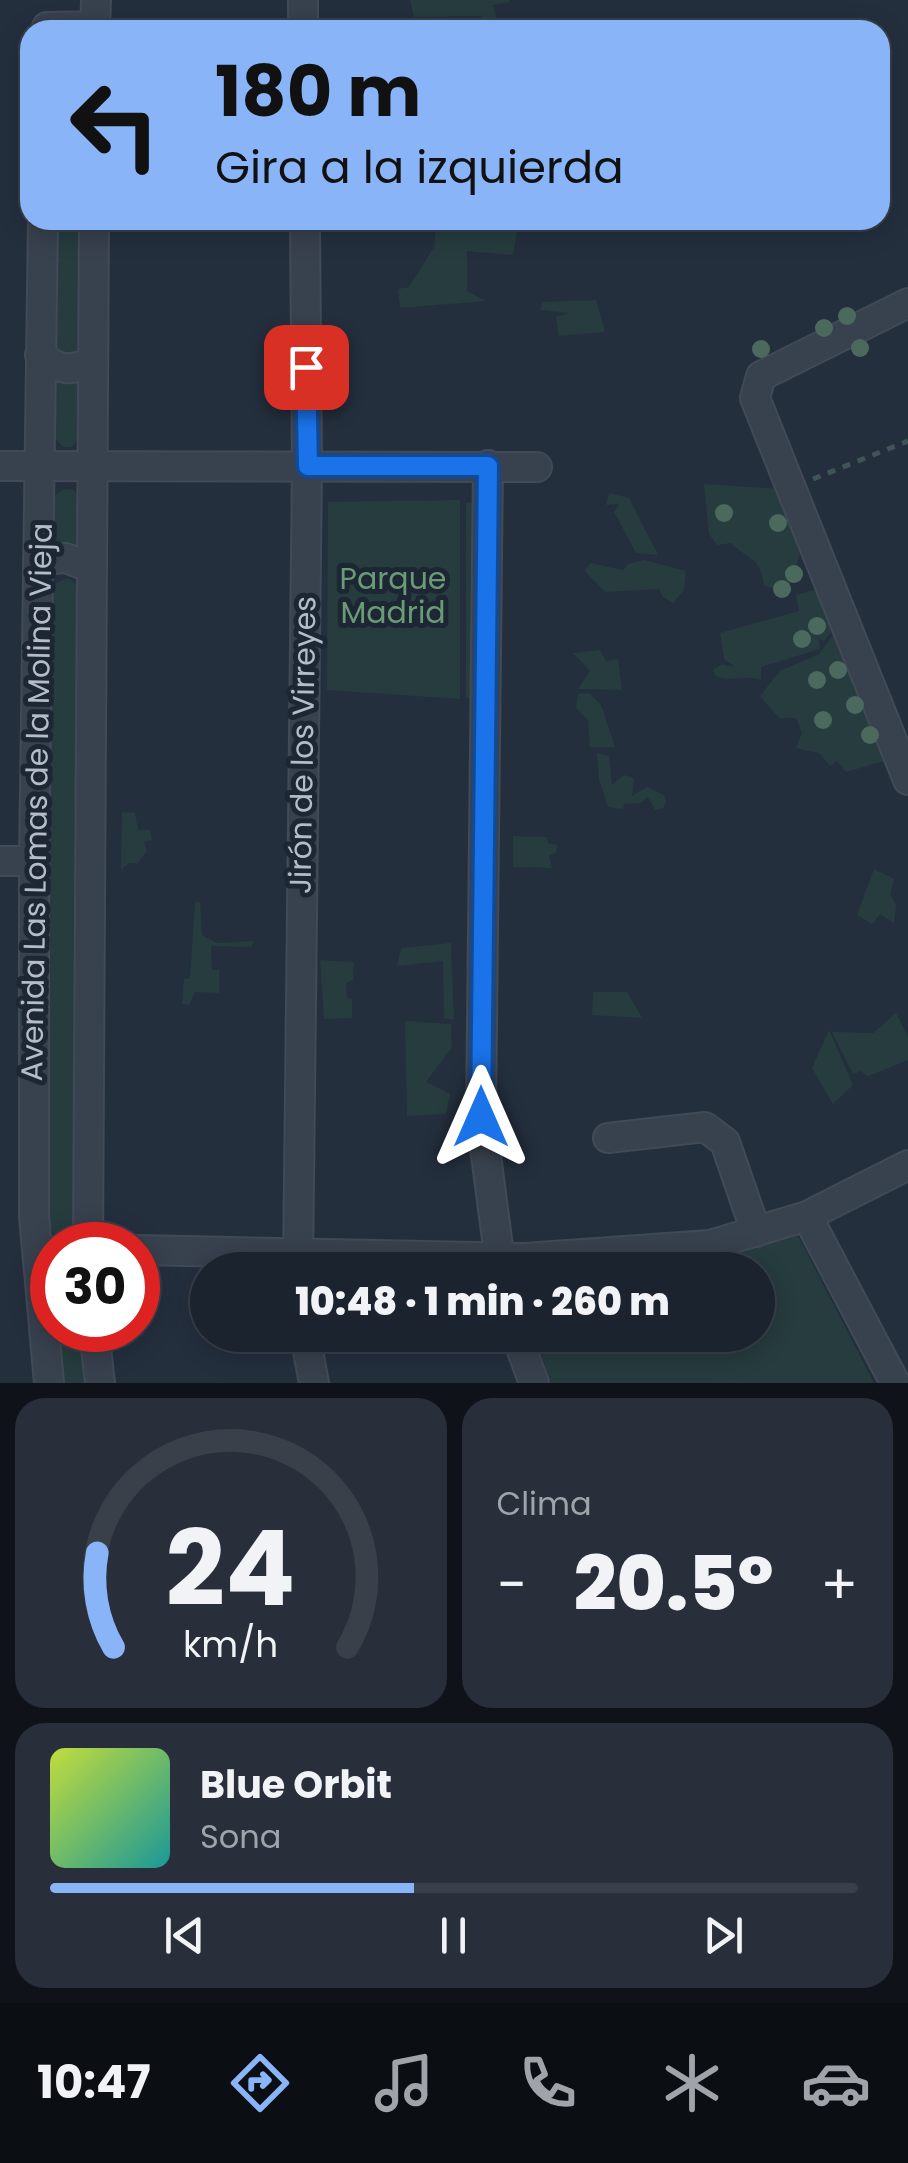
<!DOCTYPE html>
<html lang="es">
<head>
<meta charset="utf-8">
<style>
  :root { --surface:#1b232e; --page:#282f3a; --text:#f1f3f6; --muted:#a0a4aa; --line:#39404a; --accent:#8ab4f8 }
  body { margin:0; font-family:Poppins,sans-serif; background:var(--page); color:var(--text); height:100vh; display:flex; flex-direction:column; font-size:38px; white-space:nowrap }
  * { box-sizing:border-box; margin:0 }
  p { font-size:32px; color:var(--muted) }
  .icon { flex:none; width:55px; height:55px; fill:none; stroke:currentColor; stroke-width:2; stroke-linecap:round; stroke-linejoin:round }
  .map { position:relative; height:1383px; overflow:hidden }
  .side { display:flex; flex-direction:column; gap:15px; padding:15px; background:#0f1319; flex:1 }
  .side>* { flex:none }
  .guide { position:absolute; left:20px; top:20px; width:870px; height:210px; border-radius:30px; box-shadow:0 5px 25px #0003,0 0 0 2px var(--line); background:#8ab4f8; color:#111; overflow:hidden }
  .speed { position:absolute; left:30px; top:1222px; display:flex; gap:20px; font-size:50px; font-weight:700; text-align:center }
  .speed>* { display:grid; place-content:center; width:130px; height:130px; border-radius:50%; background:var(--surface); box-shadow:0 5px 25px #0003,0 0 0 2px var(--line); line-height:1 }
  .speed .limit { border:15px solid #d22; background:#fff; color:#111 }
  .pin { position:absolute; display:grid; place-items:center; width:85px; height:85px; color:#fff; margin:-42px; border-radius:20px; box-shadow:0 5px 15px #0006 }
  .me { position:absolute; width:110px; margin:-55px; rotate:0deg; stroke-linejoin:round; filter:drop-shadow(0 0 8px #0008) }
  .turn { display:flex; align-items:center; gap:35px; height:210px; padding:0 30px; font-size:45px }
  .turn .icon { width:130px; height:130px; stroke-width:2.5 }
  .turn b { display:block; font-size:70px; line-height:85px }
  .big { font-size:75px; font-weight:800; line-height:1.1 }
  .side .tile { flex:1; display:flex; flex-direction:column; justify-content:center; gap:15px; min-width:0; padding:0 35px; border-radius:30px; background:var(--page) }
  .side .dial { align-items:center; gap:0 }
  .dial svg { height:260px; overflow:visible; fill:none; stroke:var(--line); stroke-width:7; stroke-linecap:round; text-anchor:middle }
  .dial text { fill:var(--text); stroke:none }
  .song { display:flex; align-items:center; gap:30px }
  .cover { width:120px; height:120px; border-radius:15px; background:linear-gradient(135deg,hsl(70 70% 55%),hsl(180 70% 35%)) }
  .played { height:10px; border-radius:5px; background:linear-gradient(90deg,var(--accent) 45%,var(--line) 45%) }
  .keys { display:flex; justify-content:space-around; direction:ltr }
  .heat { display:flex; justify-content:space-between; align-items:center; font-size:55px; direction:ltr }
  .side .tiles { flex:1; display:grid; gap:15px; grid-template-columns:1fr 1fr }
  .tile:last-child { grid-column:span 2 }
  .trip { position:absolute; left:190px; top:1252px; width:585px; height:100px; border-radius:50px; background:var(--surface); box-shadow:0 5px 25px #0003,0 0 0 2px var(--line); font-weight:800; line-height:100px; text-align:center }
  .tab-bar { display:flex; height:160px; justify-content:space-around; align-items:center; background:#0b0e12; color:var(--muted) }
  .tab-bar .icon { width:70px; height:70px }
  .tab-bar .active { color:var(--accent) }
  .tab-bar b { font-size:45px; color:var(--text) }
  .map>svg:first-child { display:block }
  .green { fill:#263c3f }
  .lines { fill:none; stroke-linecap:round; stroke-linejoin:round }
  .minor-casing { stroke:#414a57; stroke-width:32 }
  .path { stroke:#3f5557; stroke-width:5; stroke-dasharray:8 8; stroke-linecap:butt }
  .minor { stroke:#38414e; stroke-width:28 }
  .tree { fill:#4b6a5d }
  .route-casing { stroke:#114b97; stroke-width:25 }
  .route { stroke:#1a73e8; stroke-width:18 }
  .labels { text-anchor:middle; stroke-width:10; stroke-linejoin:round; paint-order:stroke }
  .park-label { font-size:30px; fill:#6b9a76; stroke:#1d2633 }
  .street-label { font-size:30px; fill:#b4bcc9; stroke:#1d2633 }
</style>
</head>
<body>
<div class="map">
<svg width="908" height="1383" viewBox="0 0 908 1383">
  <rect width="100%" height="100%" fill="#242f3e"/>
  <path class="green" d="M 410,0 L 509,0 L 510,2 L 493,5 L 499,28 L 487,30 L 481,16 L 414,17 Z
    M 55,220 L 84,220 L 83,353 L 73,361 L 54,352 Z
    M 437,220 L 519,220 L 513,255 L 467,251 L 467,291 L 486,301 L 400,308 L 398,289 L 409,287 L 434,247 Z
    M 596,300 L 605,332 L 559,336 L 556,317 L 569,313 L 540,310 L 543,302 Z
    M 54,375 L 67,382 L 79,375 L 79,438 L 72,447 L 63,447 L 54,437 Z
    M 704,484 L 780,489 C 800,536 808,537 790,586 L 782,589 L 764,586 C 761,558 750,561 731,543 L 717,545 L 709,534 Z
    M 72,489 L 80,497 L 80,559 L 53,556 L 54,496 L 62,490 Z
    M 609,493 L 629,498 L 658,555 L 636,553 L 614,512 L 619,504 L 606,505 Z
    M 460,500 L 460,699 L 327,690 L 328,502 Z
    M 481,502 L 479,698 L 466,698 L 466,503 Z
    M 644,560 L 686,571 L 684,590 L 673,603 L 663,597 L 659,589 L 605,592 L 585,571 L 590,563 L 623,570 L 628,564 Z
    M 68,578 L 80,587 L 76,1226 L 66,1234 L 56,1234 L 45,1225 L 52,585 Z
    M 816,589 L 833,630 L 824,641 L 819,639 L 820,649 L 761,667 L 761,680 C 744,674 732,683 716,676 L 713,670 L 722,664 L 735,667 L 724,659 L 720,633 L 799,611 L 796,595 Z
    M 837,629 L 884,761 L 846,772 L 837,761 L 830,766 L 819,753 L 796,748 L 802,733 L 796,718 L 779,718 L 760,696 L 780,671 L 819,654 Z
    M 600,650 L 606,661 L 618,659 L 622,690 L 578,689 L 590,671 L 573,653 Z
    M 589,693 L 601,705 L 615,747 L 590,747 L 588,720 L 576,708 L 578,694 Z
    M 597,753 L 609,756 L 612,785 L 624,775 L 634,778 L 632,796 L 647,787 L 664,795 L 666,802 L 663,808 L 655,810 L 648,797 L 640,803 L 624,804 L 623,809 L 608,807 L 599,779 Z
    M 122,812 L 135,813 L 138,830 L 150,830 L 152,840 L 144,842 L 147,851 L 137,864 L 129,863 L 121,870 Z
    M 513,836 L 547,837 L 548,843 L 557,845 L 556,853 L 549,856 L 552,868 L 513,867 Z
    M 874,869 L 894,879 L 890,894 L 896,905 L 894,923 L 880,914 L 872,924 L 857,915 Z
    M 195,902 L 200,902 L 202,935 L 217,943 L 254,941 L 251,947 L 211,946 L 212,970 L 219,970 L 219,993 L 195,992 L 189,1005 L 182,1004 L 184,979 L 190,978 Z
    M 451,943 L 454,1020 L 444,1018 L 443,961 L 397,966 L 401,948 Z
    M 320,960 L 354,962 L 353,980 L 346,983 L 347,997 L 352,999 L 352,1018 L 324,1019 Z
    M 593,992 L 627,992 L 642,1018 L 592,1015 Z
    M 896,1013 L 908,1036 L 908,1060 L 868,1076 L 860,1071 L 853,1074 L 832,1032 L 873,1033 Z
    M 405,1021 L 451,1024 L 452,1047 L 426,1082 L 450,1094 L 446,1114 L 407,1116 Z
    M 829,1030 L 853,1085 L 833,1104 L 812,1068 Z
    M 795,1230 L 874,1383 L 551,1383 L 534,1335 L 758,1335 L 758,1270 L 619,1270 L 710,1263 Z
    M 55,1330 L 83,1330 L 87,1383 L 62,1383 Z"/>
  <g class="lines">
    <g class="minor-casing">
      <path id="minor" d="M 303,0 L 303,30
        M 47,27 L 95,26
        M 95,30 L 96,0
        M 43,220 L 34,861 L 34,1216 L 49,1383
        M 908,303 L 761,376 L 755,398 L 908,780
        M 40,355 C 58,371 72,372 93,361
        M 488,465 L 481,1117 L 501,1270
        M 0,466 L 537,467
        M 38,560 L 66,558 L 91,568
        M 0,861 L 34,861
        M 608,1138 L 705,1127 L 725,1142 L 756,1232
        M 807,1216 L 895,1383
        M 88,1245 L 94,220
        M 138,1250 L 525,1258 L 710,1245 L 807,1216 L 908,1165
        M 298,1270 L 307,466 L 305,220
        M 94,1330 L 100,1383
        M 305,1335 L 314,1383
        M 516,1335 L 534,1383"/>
    </g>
    <path class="path" d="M 813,479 L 908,441"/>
    <use href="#minor" class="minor"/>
  </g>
  <g class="tree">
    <circle cx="847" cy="316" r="9"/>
    <circle cx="824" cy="328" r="9"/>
    <circle cx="860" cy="348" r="9"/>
    <circle cx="761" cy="349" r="9"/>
    <circle cx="724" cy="513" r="9"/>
    <circle cx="778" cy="523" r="9"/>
    <circle cx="794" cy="574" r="9"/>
    <circle cx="782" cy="589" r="9"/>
    <circle cx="817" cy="626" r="9"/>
    <circle cx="802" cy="639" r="9"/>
    <circle cx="838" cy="670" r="9"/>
    <circle cx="817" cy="680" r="9"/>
    <circle cx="855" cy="705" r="9"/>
    <circle cx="823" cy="720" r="9"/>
    <circle cx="870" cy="735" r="9"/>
  </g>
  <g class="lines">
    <g class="route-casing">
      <path id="route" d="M 306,367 L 308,466 L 488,466 L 481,1117"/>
    </g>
    <use href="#route" class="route"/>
  </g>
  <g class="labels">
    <g class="park-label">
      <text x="393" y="589">Parque<tspan x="393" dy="34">Madrid</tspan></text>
    </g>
    <g class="street-label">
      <text transform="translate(303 745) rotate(-89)" y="10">Jirón de los Virreyes</text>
      <text transform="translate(37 802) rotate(-89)" y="10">Avenida Las Lomas de la Molina Vieja</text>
    </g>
  </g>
</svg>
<div class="speed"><div class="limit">30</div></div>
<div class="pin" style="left:306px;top:367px;background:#d93025"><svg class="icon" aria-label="arrive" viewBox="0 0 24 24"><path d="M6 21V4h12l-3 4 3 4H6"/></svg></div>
<svg class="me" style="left:481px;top:1117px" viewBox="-20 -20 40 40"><path d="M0-17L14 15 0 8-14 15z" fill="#1a73e8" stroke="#fff" stroke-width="4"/></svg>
<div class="trip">10:48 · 1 min · 260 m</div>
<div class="guide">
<div class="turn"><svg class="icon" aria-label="left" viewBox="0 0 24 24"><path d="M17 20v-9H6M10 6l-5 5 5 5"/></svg><div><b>180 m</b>Gira a la izquierda</div></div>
</div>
</div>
<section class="side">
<div class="tiles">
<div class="tile dial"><svg viewBox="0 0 100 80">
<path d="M14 69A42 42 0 1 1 86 69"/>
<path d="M14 69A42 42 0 0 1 9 40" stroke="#8ab4f8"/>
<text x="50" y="56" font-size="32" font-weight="700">24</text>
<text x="50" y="72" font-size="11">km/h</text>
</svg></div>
<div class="tile"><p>Clima</p>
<div class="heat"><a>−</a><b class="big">20.5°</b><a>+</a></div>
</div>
<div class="tile">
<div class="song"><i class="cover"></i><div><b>Blue Orbit</b><p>Sona</p></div></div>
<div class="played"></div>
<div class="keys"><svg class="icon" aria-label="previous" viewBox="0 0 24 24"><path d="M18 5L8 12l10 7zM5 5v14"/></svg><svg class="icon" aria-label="pause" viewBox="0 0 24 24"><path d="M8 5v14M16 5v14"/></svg><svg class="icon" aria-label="next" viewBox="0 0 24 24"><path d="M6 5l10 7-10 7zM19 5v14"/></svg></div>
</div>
</div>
</section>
<nav class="tab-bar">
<b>10:47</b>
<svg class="icon active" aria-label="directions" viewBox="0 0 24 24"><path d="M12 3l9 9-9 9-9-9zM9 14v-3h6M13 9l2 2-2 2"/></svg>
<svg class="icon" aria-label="music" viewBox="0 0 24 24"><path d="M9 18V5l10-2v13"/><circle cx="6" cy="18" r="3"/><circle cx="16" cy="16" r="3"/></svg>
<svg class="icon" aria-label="phone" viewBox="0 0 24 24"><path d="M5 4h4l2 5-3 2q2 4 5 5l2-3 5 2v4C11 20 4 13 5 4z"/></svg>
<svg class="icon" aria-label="climate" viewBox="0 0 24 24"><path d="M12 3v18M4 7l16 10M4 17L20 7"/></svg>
<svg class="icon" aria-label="car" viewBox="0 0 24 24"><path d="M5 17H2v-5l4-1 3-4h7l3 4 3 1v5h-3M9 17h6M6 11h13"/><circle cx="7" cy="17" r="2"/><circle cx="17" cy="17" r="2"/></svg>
</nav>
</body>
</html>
